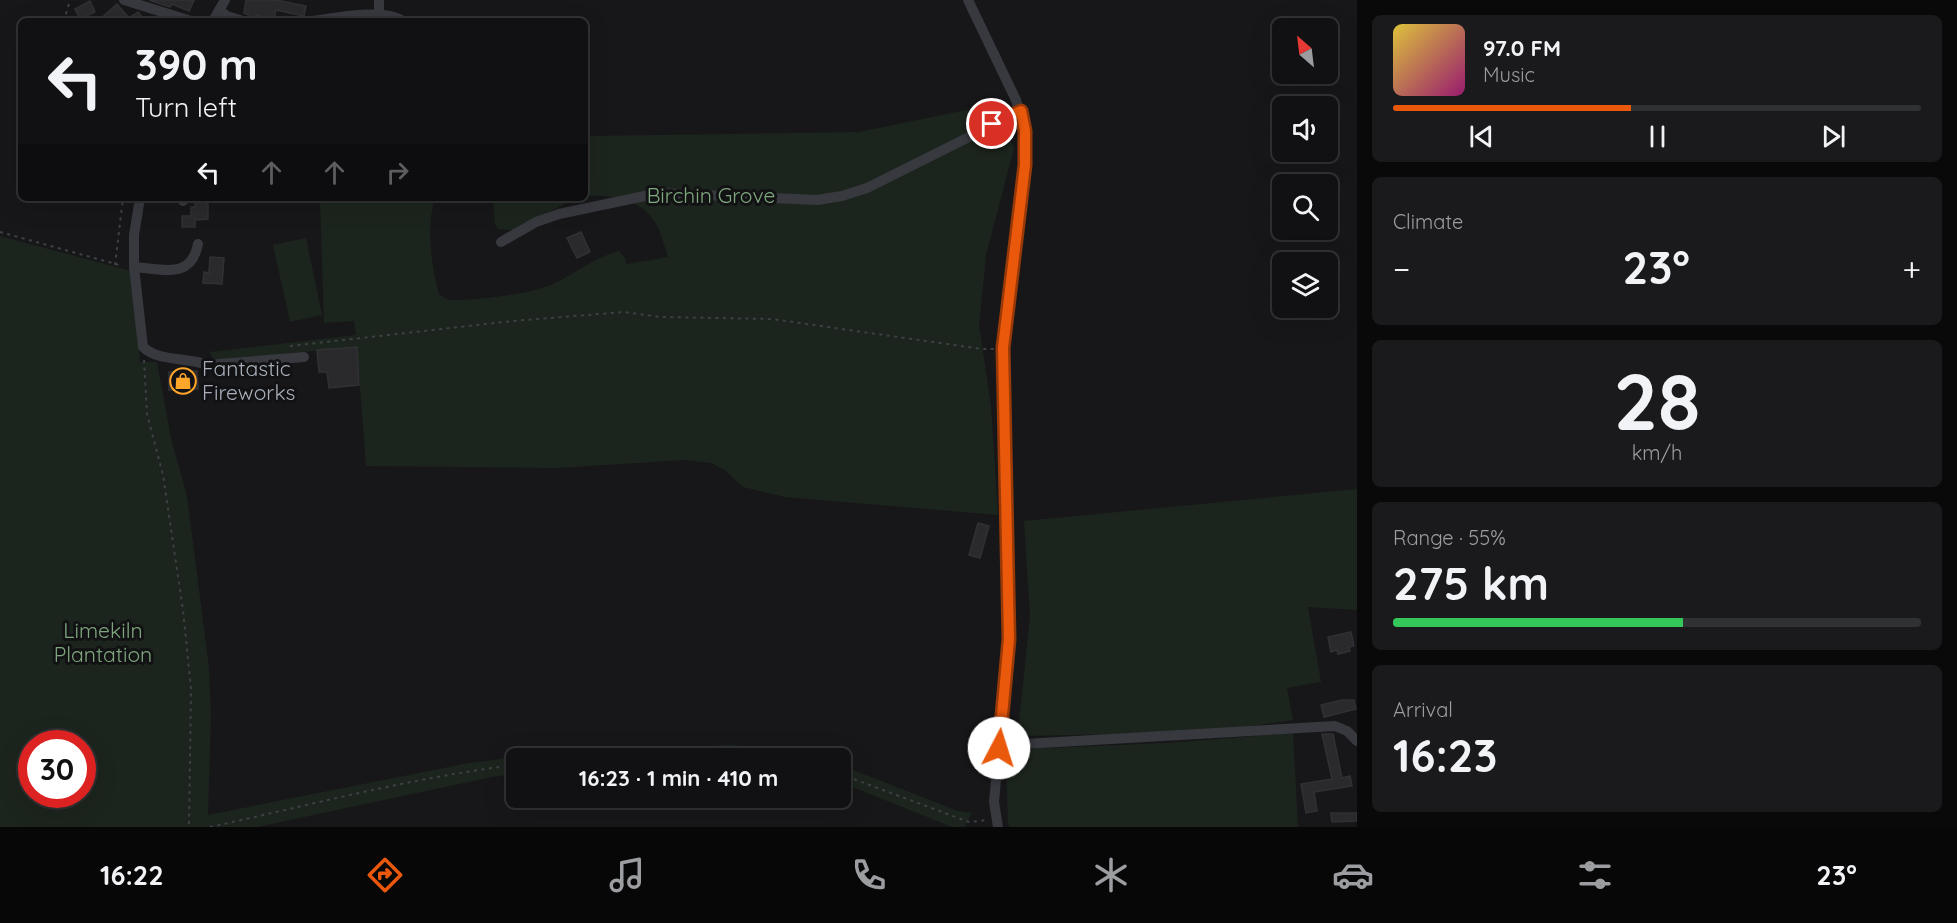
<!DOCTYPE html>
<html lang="en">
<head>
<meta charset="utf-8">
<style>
  :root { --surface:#111113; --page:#1a1a1c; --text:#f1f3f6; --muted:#9c9da0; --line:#303133; --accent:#ea580c }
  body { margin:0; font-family:Quicksand,sans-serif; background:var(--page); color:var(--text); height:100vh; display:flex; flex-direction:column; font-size:22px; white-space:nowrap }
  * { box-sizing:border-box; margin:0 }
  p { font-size:20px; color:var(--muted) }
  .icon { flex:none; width:33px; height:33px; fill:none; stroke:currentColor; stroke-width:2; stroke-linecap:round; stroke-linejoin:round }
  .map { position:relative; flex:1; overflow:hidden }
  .panel { display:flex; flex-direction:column; gap:15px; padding:15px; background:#09090a; width:600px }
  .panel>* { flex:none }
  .hud { position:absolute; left:18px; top:18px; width:570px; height:183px; border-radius:9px; box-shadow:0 6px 24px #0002,0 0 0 2px var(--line); background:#111113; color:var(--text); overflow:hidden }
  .needle { width:39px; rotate:332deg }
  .tools { position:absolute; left:1272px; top:18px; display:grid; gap:12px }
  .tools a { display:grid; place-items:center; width:66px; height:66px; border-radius:9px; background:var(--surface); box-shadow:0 6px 24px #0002,0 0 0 2px var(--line); font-size:30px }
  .speed { position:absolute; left:18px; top:730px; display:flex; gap:12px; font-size:30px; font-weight:700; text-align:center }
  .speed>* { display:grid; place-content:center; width:78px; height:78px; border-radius:50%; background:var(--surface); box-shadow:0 6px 24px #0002,0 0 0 2px var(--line); line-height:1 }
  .speed .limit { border:9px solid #d22; background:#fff; color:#111 }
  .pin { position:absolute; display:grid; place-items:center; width:51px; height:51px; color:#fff; margin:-26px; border:3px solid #fff; border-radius:50%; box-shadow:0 2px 6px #0007 }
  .me { position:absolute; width:66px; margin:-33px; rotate:5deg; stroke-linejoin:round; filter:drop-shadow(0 0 4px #0008) }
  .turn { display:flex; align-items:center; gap:21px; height:126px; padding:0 18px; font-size:27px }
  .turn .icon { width:78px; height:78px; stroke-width:2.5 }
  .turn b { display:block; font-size:42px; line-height:51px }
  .lanes { display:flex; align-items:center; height:57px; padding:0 18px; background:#0003; justify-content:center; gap:30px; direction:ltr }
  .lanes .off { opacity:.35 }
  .big { font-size:45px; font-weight:800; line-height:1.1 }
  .panel .tile { flex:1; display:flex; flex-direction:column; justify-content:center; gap:9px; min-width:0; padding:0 21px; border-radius:9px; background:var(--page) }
  .panel .dial { align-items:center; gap:0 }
  .dial b { font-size:78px; line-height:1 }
  .song { display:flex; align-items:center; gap:18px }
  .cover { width:72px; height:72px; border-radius:9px; background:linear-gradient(135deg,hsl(50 70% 55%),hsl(320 70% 35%)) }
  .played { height:6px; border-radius:3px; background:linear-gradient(90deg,var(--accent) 45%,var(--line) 45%) }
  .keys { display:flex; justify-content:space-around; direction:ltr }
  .heat { display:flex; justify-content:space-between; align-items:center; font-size:33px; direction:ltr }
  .charge { height:9px; border-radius:4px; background:linear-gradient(90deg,#34c759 55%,var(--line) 0) }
  .trip { position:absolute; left:506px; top:748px; width:345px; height:60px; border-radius:9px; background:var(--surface); box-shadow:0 6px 24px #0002,0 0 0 2px var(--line); font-weight:800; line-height:60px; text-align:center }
  .tab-bar { display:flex; height:96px; justify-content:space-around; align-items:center; background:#070708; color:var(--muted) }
  .tab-bar .icon { width:42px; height:42px }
  .tab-bar .active { color:var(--accent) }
  .tab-bar b { font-size:27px; color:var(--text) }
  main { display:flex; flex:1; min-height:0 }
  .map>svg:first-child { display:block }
  .green { fill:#1c251d; fill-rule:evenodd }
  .building { fill:#2a2a2d; stroke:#313135; stroke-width:1.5 }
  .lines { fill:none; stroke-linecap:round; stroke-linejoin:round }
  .path { stroke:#3d4046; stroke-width:2; stroke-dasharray:3 4.5; stroke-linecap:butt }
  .minor { stroke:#38393f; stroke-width:10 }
  .route-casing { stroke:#983908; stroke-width:15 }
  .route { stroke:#ea580c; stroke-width:10 }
  .labels { text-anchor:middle; stroke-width:6; stroke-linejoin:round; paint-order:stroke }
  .park-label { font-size:21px; fill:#7ea77d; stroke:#121214 }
  .poi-label { font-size:21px; fill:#a8afba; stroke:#121214; text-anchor:start }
</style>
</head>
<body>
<main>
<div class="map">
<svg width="1357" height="827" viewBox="0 0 1357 827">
  <rect width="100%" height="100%" fill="#171719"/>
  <path class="green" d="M 996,104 L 1014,148 L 986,255 L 979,325 L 991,406 L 998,515 L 785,497 L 743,487 L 726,471 L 711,463 L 684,460 L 557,468 L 366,466 L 357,347 L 213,360 L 210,352 L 356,335 L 354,321 L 324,323 L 320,198 L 435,198 C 426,227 431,265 439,294 C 443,297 447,300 451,300 C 471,301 530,294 548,286 C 573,276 592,258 619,251 L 625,258 L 626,264 L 668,257 C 664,246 661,231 654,221 C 640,198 610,195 585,196 L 585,136 L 859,132 Z
    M 493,198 L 576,198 L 515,230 L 498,229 L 495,224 Z
    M 0,236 L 131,271 L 140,362 L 157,362 L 171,438 L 187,496 L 209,668 L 211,715 L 208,815 L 464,764 L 542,753 L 732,745 L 811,755 L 823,759 L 516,759 L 516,774 L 492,777 L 257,827 L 0,827 ZM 32,744 L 82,744 L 82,795 L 32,795 Z
    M 306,238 L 322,315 L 290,322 L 273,245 Z
    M 1357,489 L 1357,610 L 1308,607 L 1321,682 L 1287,688 L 1293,720 C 1205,735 1114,734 1025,736 L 1018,732 L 1030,616 L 1024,521 Z
    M 1293,733 L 1298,827 L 1010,827 L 1008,824 L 1006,766 L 1012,754 L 1026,749 L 1166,743 Z
    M 840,765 L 958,811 L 972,813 L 965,827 L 952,827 L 840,782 Z"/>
  <path class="building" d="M 149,0 L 194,0 L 189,11 L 172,4 L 170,7 Z
    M 246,0 L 276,0 L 306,6 L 304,16 L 276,10 L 274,19 L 256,15 L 255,18 L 244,13 Z
    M 90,1 L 95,12 L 80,19 L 75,9 Z
    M 117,4 L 129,18 L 138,12 L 146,21 L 98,21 Z
    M 208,199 L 208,219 L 195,220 L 195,227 L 182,227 L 182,216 L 191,216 L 191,207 L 195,207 L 195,200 Z
    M 581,232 L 590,252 L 577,258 L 567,238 Z
    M 210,257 L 224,258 L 222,284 L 203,283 L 204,272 L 209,273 Z
    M 357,347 L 359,385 L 329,388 L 327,372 L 319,372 L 317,350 Z
    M 277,367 L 278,371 L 251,376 L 250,369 Z
    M 197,371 L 198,389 L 169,390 L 169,372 Z
    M 978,523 L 989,526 L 980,558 L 969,555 Z
    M 1351,632 L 1354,646 L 1349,647 L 1350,651 L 1338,654 L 1337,650 L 1331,652 L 1328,637 Z
    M 1342,700 L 1354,700 L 1356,709 L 1324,717 L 1321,705 Z
    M 1322,734 L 1333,734 L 1342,778 L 1350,776 L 1352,786 L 1314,792 L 1317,811 L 1306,813 L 1301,784 L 1332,779 Z
    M 1331,813 L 1357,813 L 1357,821 L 1332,822 Z"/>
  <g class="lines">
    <path class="path" d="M 69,21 L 66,14 L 70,0
      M 0,232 L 123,266
      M 115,265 L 123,198
      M 290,346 L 513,321 L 624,312 L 660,317 L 772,319 L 982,349 L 994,349
      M 144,360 L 147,414 L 163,475 L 183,610 L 191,689 L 189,827
      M 565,759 C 625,752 703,750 762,759
      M 840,774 L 969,822 L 987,820
      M 210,827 C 311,805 413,777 516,765"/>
    <path class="minor" d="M 124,0 L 191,21
      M 379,0 L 379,16
      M 968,0 L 1016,100 L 1025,131 L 1025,165 L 1003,348 L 1009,639 L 994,802 L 998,827
      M 219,10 L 227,16 L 243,21
      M 213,21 L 225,0
      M 312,21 C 335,18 384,8 403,21
      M 140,198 L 134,235 L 134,267 L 143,347 C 159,362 187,357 207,365 L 304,357
      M 183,198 L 183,201
      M 501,242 L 536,222 L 559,214 L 659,193 L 817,200 L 842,196 L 867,188 L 1021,111
      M 134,267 C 163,269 191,280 198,244
      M 1000,730 L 1024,744 L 1335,726 L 1347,731 L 1357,741"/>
  </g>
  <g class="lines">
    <g class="route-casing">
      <path id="route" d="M 992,124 L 1021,111 L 1025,131 L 1025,165 L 1003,348 L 1009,639 L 999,748"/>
    </g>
    <use href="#route" class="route"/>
  </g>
  <defs>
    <g id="shop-ring" transform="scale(1.35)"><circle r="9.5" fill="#121214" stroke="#ffa529" stroke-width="1.5"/><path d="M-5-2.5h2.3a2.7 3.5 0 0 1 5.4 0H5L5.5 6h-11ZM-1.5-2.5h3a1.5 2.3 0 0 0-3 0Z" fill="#ffa529"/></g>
  </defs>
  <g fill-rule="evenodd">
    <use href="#shop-ring" x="183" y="381"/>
  </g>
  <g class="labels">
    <g class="park-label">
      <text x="711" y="203">Birchin Grove</text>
      <text x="103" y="638">Limekiln<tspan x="103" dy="24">Plantation</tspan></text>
    </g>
    <g class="poi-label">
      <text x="202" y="376">Fantastic<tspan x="202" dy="24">Fireworks</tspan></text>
    </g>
  </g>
</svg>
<div class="tools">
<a><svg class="needle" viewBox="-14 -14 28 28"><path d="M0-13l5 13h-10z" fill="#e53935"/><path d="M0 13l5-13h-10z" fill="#9c9da0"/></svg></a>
<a><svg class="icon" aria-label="sound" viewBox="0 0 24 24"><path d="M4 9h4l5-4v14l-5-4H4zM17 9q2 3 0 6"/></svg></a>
<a><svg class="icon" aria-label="search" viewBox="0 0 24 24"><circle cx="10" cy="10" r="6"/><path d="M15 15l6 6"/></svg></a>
<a><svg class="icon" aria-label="layers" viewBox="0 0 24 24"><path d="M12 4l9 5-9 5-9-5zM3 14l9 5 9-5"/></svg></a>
</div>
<div class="speed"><div class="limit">30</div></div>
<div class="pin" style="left:992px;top:124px;background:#d93025"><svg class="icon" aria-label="arrive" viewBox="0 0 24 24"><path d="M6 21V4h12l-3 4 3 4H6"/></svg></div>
<svg class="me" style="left:999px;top:748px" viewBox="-20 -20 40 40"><circle r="19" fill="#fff"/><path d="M0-13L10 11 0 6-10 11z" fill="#ea580c"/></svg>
<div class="trip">16:23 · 1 min · 410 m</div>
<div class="hud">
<div class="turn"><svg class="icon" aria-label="left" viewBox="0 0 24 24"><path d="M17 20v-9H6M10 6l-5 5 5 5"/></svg><div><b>390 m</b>Turn left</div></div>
<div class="lanes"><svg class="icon" aria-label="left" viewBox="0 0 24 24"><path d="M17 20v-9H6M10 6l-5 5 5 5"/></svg><svg class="icon off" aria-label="ahead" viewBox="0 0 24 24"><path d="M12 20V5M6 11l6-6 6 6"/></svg><svg class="icon off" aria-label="ahead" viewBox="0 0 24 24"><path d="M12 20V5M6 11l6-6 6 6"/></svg><svg class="icon off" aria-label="right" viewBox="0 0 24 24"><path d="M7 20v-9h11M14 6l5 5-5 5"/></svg></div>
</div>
</div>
<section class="panel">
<div class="tile">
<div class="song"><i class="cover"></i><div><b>97.0 FM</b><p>Music</p></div></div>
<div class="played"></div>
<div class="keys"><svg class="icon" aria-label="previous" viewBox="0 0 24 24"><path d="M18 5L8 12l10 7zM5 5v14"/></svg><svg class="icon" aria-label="pause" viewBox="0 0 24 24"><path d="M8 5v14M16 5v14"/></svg><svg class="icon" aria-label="next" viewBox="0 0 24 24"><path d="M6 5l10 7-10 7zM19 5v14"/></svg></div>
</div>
<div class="tile"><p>Climate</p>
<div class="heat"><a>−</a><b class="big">23°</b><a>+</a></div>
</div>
<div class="tile dial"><b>28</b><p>km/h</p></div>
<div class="tile"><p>Range · 55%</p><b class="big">275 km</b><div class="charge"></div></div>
<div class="tile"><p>Arrival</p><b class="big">16:23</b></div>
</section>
</main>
<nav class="tab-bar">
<b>16:22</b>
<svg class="icon active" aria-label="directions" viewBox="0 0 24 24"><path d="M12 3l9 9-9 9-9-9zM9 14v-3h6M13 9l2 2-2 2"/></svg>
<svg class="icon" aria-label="music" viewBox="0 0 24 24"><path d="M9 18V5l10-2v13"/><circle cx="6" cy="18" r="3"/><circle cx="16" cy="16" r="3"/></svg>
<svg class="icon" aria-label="phone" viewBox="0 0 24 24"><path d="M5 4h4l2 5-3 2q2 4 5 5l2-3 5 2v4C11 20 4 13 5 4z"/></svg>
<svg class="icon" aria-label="climate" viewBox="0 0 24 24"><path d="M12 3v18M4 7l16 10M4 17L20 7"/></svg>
<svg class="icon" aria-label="car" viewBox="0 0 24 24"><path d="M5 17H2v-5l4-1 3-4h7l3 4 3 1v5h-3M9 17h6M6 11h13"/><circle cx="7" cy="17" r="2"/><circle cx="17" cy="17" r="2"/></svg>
<svg class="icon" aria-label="filters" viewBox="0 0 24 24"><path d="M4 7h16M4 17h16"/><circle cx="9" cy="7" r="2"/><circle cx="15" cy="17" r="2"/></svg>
<b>23°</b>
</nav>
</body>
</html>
